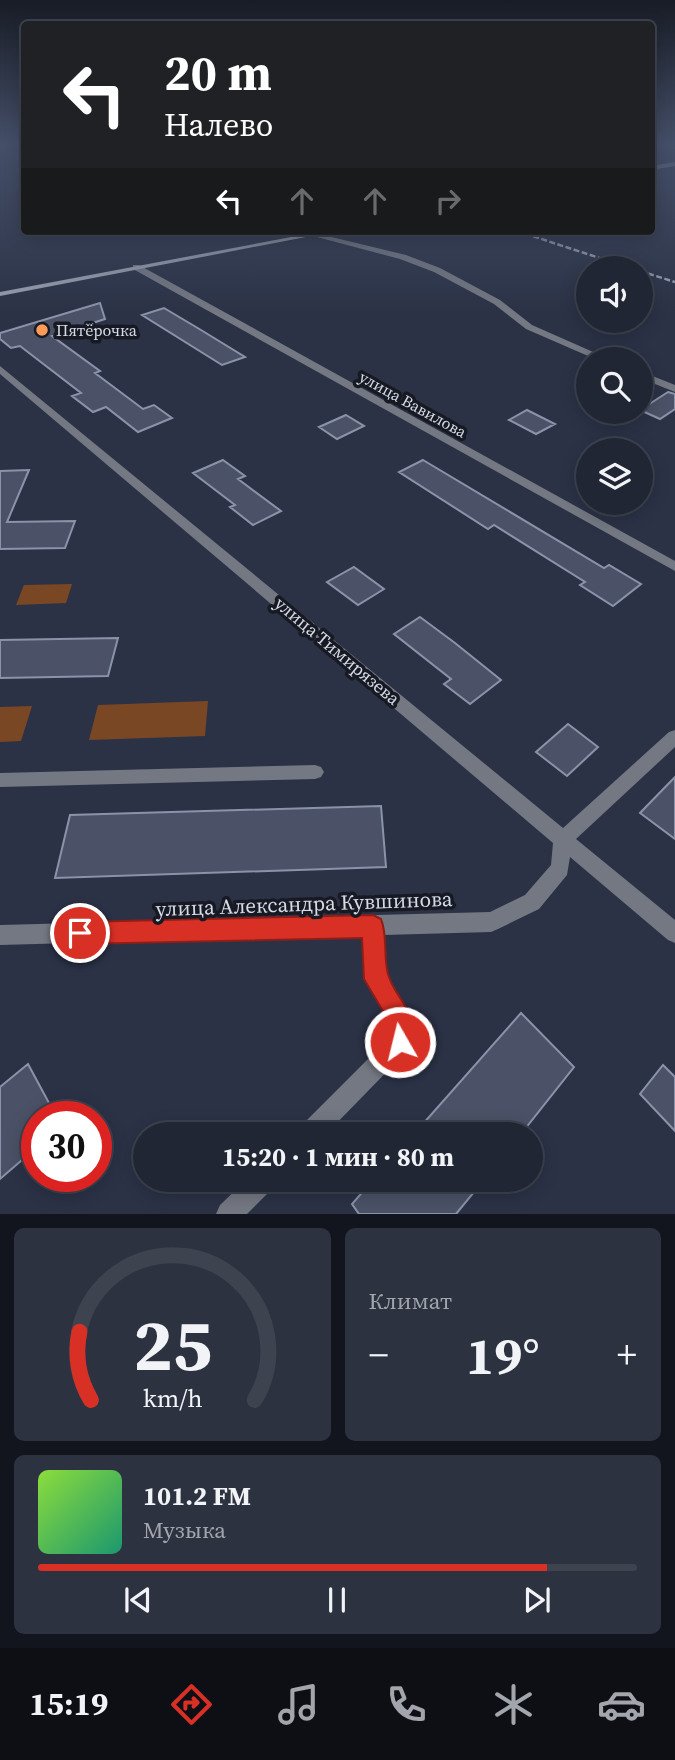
<!DOCTYPE html>
<html lang="ru">
<head>
<meta charset="utf-8">
<style>
  :root { --surface:#202634; --page:#2d3240; --text:#f1f3f6; --muted:#a2a5ac; --line:#3d434f; --accent:#d93025 }
  body { margin:0; font-family:"Source Serif 4",serif; background:var(--page); color:var(--text); height:100vh; display:flex; flex-direction:column; font-size:26px; white-space:nowrap }
  * { box-sizing:border-box; margin:0 }
  p { font-size:23px; color:var(--muted) }
  .icon { flex:none; width:38px; height:38px; fill:none; stroke:currentColor; stroke-width:2; stroke-linecap:round; stroke-linejoin:round }
  .map { position:relative; height:1214px; overflow:hidden }
  .panel { display:flex; flex-direction:column; gap:14px; padding:14px; background:#12151d; flex:1 }
  .panel>* { flex:none }
  .hud { position:absolute; left:21px; top:21px; width:634px; height:214px; border-radius:7px; box-shadow:0 4px 18px #0003,0 0 0 2px var(--line); background:#202124; color:#fff; overflow:hidden }
  .controls { position:absolute; left:576px; top:256px; display:grid; gap:14px }
  .controls a { display:grid; place-items:center; width:77px; height:77px; border-radius:50%; background:var(--surface); box-shadow:0 4px 18px #0003,0 0 0 2px var(--line); font-size:35px }
  .speed { position:absolute; left:21px; top:1101px; display:flex; gap:14px; font-size:35px; font-weight:700; text-align:center }
  .speed>* { display:grid; place-content:center; width:91px; height:91px; border-radius:50%; background:var(--surface); box-shadow:0 4px 18px #0003,0 0 0 2px var(--line); line-height:1 }
  .speed .limit { border:10px solid #d22; background:#fff; color:#111 }
  .pin { position:absolute; display:grid; place-items:center; width:60px; height:60px; color:#fff; margin:-30px; border:4px solid #fff; border-radius:50%; box-shadow:0 2px 7px #0007 }
  .me { position:absolute; width:77px; margin:-38px; rotate:352deg; stroke-linejoin:round; filter:drop-shadow(0 0 5px #0008) }
  .turn { display:flex; align-items:center; gap:24px; height:147px; padding:0 28px; font-size:32px }
  .turn .icon { width:91px; height:91px; stroke-width:2.5 }
  .turn b { display:block; font-size:49px; line-height:60px }
  .lanes { display:flex; align-items:center; height:66px; padding:0 28px; background:#0003; justify-content:center; gap:35px; direction:ltr }
  .lanes .off { opacity:.35 }
  .big { font-size:52px; font-weight:700; line-height:1.1 }
  .panel .tile { flex:1; display:flex; flex-direction:column; justify-content:center; gap:10px; min-width:0; padding:0 24px; border-radius:10px; background:var(--page) }
  .panel .dial { align-items:center; gap:0 }
  .dial svg { height:182px; overflow:visible; fill:none; stroke:var(--line); stroke-width:7; stroke-linecap:round; text-anchor:middle }
  .dial text { fill:var(--text); stroke:none }
  .song { display:flex; align-items:center; gap:21px }
  .cover { width:84px; height:84px; border-radius:10px; background:linear-gradient(135deg,hsl(90 70% 55%),hsl(160 70% 35%)) }
  .played { height:7px; border-radius:4px; background:linear-gradient(90deg,var(--accent) 85%,var(--line) 85%) }
  .keys { display:flex; justify-content:space-around; direction:ltr }
  .heat { display:flex; justify-content:space-between; align-items:center; font-size:38px; direction:ltr }
  .panel .tiles { flex:1; display:grid; gap:14px; grid-template-columns:1fr 1fr }
  .tile:last-child { grid-column:span 2 }
  .trip { position:absolute; left:133px; top:1122px; width:410px; height:70px; border-radius:35px; background:var(--surface); box-shadow:0 4px 18px #0003,0 0 0 2px var(--line); font-weight:700; line-height:70px; text-align:center }
  .menu { display:flex; height:112px; justify-content:space-around; align-items:center; background:#0d0f15; color:var(--muted) }
  .menu .icon { width:49px; height:49px }
  .menu .active { color:var(--accent) }
  .menu b { font-size:32px; color:var(--text) }
  .map>svg:first-child { display:block }
  .green { fill:#7a4724 }
  .building { fill:#4b5267; stroke:#8a93aa; stroke-width:2 }
  .lines { fill:none; stroke-linecap:round; stroke-linejoin:round }
  .minor { fill:#747882; fill-rule:evenodd }
  .secondary { fill:#999faf; fill-rule:evenodd }
  .rail { stroke:#9da2b2; stroke-width:2.5; stroke-dasharray:6 2.5; stroke-linecap:butt }
  .route { fill:#d93025; stroke:#8d1f18; stroke-width:2 }
  .poi-dot { fill:#fe9b59; stroke:#171a23; stroke-width:2.5 }
  .labels { text-anchor:middle; stroke-width:7; stroke-linejoin:round; paint-order:stroke }
  .far-poi-label { font-size:16px; fill:#d6dbe8; stroke:#171a23; text-anchor:start }
  .far-street-label { font-size:16px; fill:#d6dbe8; stroke:#171a23 }
  .street-label { font-size:18px; fill:#d6dbe8; stroke:#171a23 }
  .near-street-label { font-size:21px; fill:#d6dbe8; stroke:#171a23 }
</style>
</head>
<body>
<div class="map">
<svg width="675" height="1214" viewBox="0 0 675 1214">
  <rect width="100%" height="100%" fill="#2b3246"/>
  <path class="green" d="M 72,584 L 66,603 L 16,605 L 24,585 Z
    M 208,701 L 205,736 L 89,740 L 98,705 Z
    M 32,706 L 21,741 L 0,742 L 0,707 Z"/>
  <path class="building" d="M 100,303 L 105,319 L 52,336 L 100,371 L 95,373 L 143,409 L 154,405 L 172,418 L 138,432 L 106,407 L 93,412 L 72,396 L 81,393 L 20,346 L 11,348 L 0,339 L 0,333 Z
    M 164,308 L 201,330 L 245,357 L 222,365 L 142,315 Z
    M 668,392 L 675,394 L 675,409 L 660,419 L 640,410 Z
    M 527,410 L 555,424 L 536,434 L 509,420 Z
    M 346,415 L 364,426 L 337,439 L 319,427 Z
    M 223,460 L 245,476 L 238,479 L 281,511 L 253,525 L 230,507 L 235,505 L 193,473 Z
    M 423,460 L 604,568 L 609,565 L 641,584 L 613,606 L 580,585 L 585,582 L 494,525 L 488,529 L 399,472 Z
    M 29,470 L 7,522 L 75,521 L 65,548 L 0,549 L 0,471 Z
    M 354,567 L 384,589 L 358,605 L 327,582 Z
    M 420,617 L 455,643 L 501,680 L 470,704 L 444,684 L 451,679 L 394,634 Z
    M 118,638 L 108,676 L 0,678 L 0,640 Z
    M 568,724 L 598,747 L 567,776 L 536,752 Z
    M 675,777 L 675,839 L 640,813 Z
    M 381,806 L 386,867 L 55,878 L 70,815 Z
    M 521,1013 L 574,1067 L 521,1134 L 414,1134 Z
    M 28,1064 L 56,1116 L 37,1116 L 37,1147 L 0,1179 L 0,1087 Z
    M 663,1065 L 675,1077 L 675,1131 L 640,1094 Z
    M 373,1180 L 484,1180 L 456,1214 L 359,1214 L 352,1204 Z"/>
  <g class="lines">
    <path class="minor" d="M 315,233 L 406,255 L 440,268 L 500,300 L 532,325 L 609,359 L 595,359 L 526,329 L 494,304 L 434,272 L 400,259 L 313,236 Z
      M 133,265 L 139,265 L 675,561 L 675,571 L 133,269 Z
      M 0,366 L 563,828 L 669,732 L 675,730 L 675,747 L 576,839 L 675,920 L 675,943 L 668,940 L 570,857 L 567,875 L 539,909 L 498,929 L 491,932 L 384,935 L 386,976 L 409,1013 L 411,1042 L 408,1050 L 326,1134 L 297,1134 L 301,1126 L 389,1038 L 387,1016 L 366,979 L 363,935 L 0,945 L 0,925 L 490,912 L 525,895 L 551,865 L 553,843 L 0,374 Z
      M 640,371 L 675,385 L 675,392 L 640,378 Z
      M 315,765 L 321,767 L 324,772 L 321,777 L 315,779 L 0,787 L 0,773 Z
      M 246,1180 L 275,1180 L 272,1189 L 247,1214 L 216,1214 L 220,1205 Z"/>
    <path class="secondary" d="M 675,162 L 675,166 L 651,170 L 651,166 Z
      M 323,231 L 337,231 L 0,296 L 0,292 Z"/>
    <path class="rail" d="M 517,231 L 630,268
      M 640,271 L 675,282"/>
  </g>
  <linearGradient id="sky" x2="0" y2="1"><stop stop-color="#181c26"/><stop offset="0.46" stop-color="#444f68"/><stop offset="1" stop-color="#444f68" stop-opacity="0"/></linearGradient>
  <rect width="675" height="314" fill="url(#sky)"/>
  <path class="route" d="M 373,915 L 381,919 C 388,936 383,956 388,974 C 395,1001 424,1013 409,1051 L 400,1055 L 391,1051 L 387,1042 L 386,1016 L 364,979 L 362,938 L 80,944 L 72,941 L 69,933 L 72,925 L 80,922 Z"/>
  <circle class="poi-dot" cx="42" cy="330" r="7"/>
  <g class="labels">
    <g class="far-poi-label">
      <text x="56" y="336">Пятёрочка</text>
    </g>
    <g class="far-street-label">
      <text transform="translate(413 404) rotate(29)" y="6">улица Вавилова</text>
    </g>
    <g class="street-label">
      <text transform="translate(337 651) rotate(40)" y="6">улица Тимирязева</text>
    </g>
    <g class="near-street-label">
      <text transform="translate(304 904) rotate(-2)" y="7">улица Александра Кувшинова</text>
    </g>
  </g>
</svg>
<div class="controls">
<a><svg class="icon" aria-label="sound" viewBox="0 0 24 24"><path d="M4 9h4l5-4v14l-5-4H4zM17 9q2 3 0 6"/></svg></a>
<a><svg class="icon" aria-label="search" viewBox="0 0 24 24"><circle cx="10" cy="10" r="6"/><path d="M15 15l6 6"/></svg></a>
<a><svg class="icon" aria-label="layers" viewBox="0 0 24 24"><path d="M12 4l9 5-9 5-9-5zM3 14l9 5 9-5"/></svg></a>
</div>
<div class="speed"><div class="limit">30</div></div>
<div class="pin" style="left:80px;top:933px;background:#d93025"><svg class="icon" aria-label="arrive" viewBox="0 0 24 24"><path d="M6 21V4h12l-3 4 3 4H6"/></svg></div>
<svg class="me" style="left:400px;top:1042px" viewBox="-20 -20 40 40"><circle r="17" fill="#d93025" stroke="#fff" stroke-width="3"/><path d="M0-11L8 9 0 5-8 9z" fill="#fff"/></svg>
<div class="trip">15:20 · 1 мин · 80 m</div>
<div class="hud">
<div class="turn"><svg class="icon" aria-label="left" viewBox="0 0 24 24"><path d="M17 20v-9H6M10 6l-5 5 5 5"/></svg><div><b>20 m</b>Налево</div></div>
<div class="lanes"><svg class="icon" aria-label="left" viewBox="0 0 24 24"><path d="M17 20v-9H6M10 6l-5 5 5 5"/></svg><svg class="icon off" aria-label="ahead" viewBox="0 0 24 24"><path d="M12 20V5M6 11l6-6 6 6"/></svg><svg class="icon off" aria-label="ahead" viewBox="0 0 24 24"><path d="M12 20V5M6 11l6-6 6 6"/></svg><svg class="icon off" aria-label="right" viewBox="0 0 24 24"><path d="M7 20v-9h11M14 6l5 5-5 5"/></svg></div>
</div>
</div>
<section class="panel">
<div class="tiles">
<div class="tile dial"><svg viewBox="0 0 100 80">
<path d="M14 69A42 42 0 1 1 86 69"/>
<path d="M14 69A42 42 0 0 1 9 39" stroke="#d93025"/>
<text x="50" y="56" font-size="32" font-weight="700">25</text>
<text x="50" y="72" font-size="11">km/h</text>
</svg></div>
<div class="tile"><p>Климат</p>
<div class="heat"><a>−</a><b class="big">19°</b><a>+</a></div>
</div>
<div class="tile">
<div class="song"><i class="cover"></i><div><b>101.2 FM</b><p>Музыка</p></div></div>
<div class="played"></div>
<div class="keys"><svg class="icon" aria-label="previous" viewBox="0 0 24 24"><path d="M18 5L8 12l10 7zM5 5v14"/></svg><svg class="icon" aria-label="pause" viewBox="0 0 24 24"><path d="M8 5v14M16 5v14"/></svg><svg class="icon" aria-label="next" viewBox="0 0 24 24"><path d="M6 5l10 7-10 7zM19 5v14"/></svg></div>
</div>
</div>
</section>
<nav class="menu">
<b>15:19</b>
<svg class="icon active" aria-label="directions" viewBox="0 0 24 24"><path d="M12 3l9 9-9 9-9-9zM9 14v-3h6M13 9l2 2-2 2"/></svg>
<svg class="icon" aria-label="music" viewBox="0 0 24 24"><path d="M9 18V5l10-2v13"/><circle cx="6" cy="18" r="3"/><circle cx="16" cy="16" r="3"/></svg>
<svg class="icon" aria-label="phone" viewBox="0 0 24 24"><path d="M5 4h4l2 5-3 2q2 4 5 5l2-3 5 2v4C11 20 4 13 5 4z"/></svg>
<svg class="icon" aria-label="climate" viewBox="0 0 24 24"><path d="M12 3v18M4 7l16 10M4 17L20 7"/></svg>
<svg class="icon" aria-label="car" viewBox="0 0 24 24"><path d="M5 17H2v-5l4-1 3-4h7l3 4 3 1v5h-3M9 17h6M6 11h13"/><circle cx="7" cy="17" r="2"/><circle cx="17" cy="17" r="2"/></svg>
</nav>
</body>
</html>
